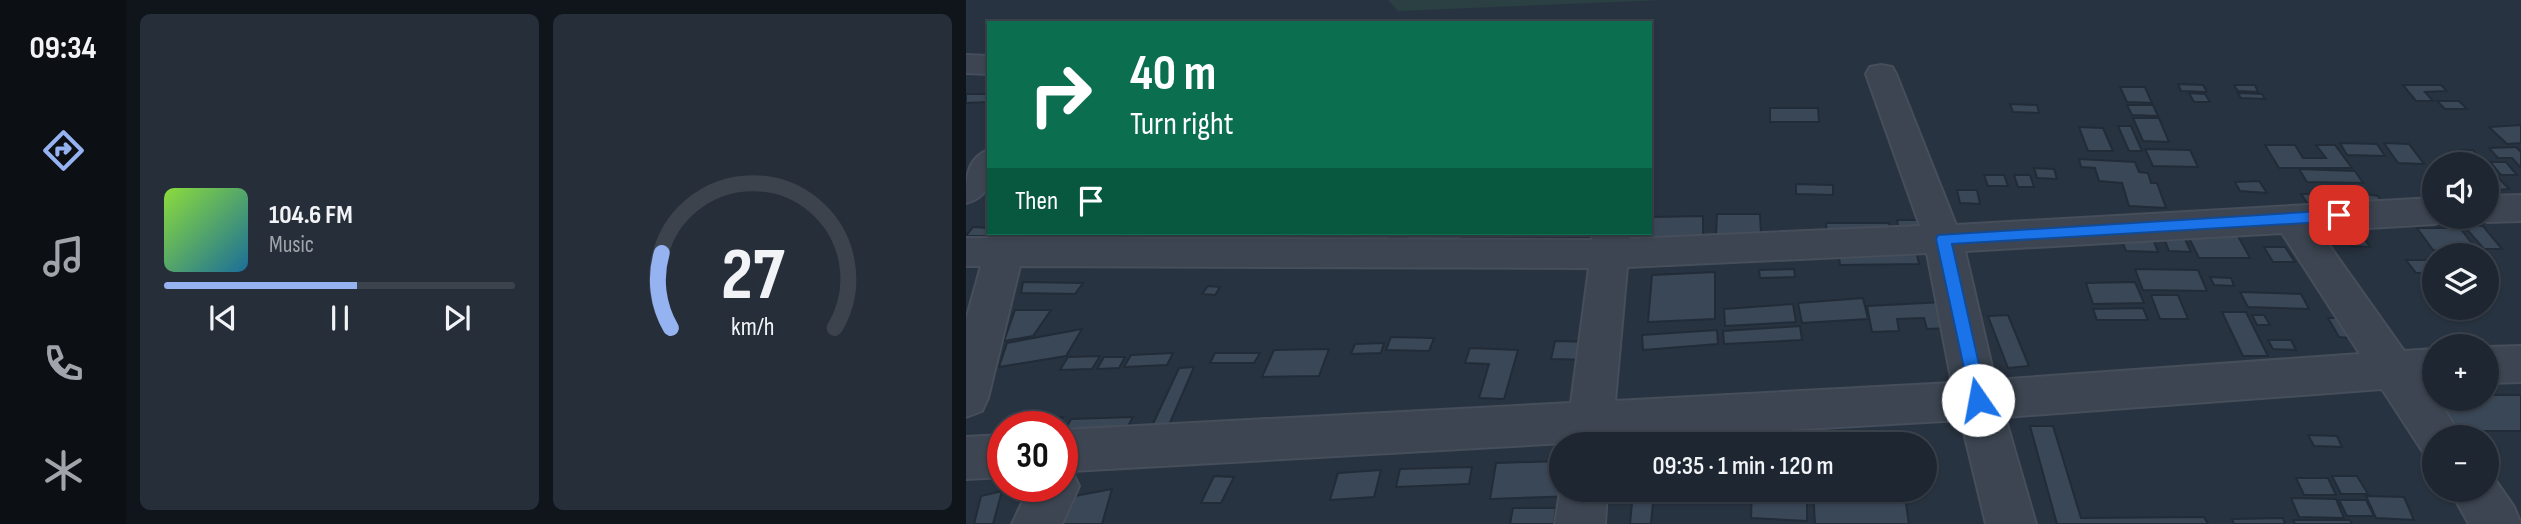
<!DOCTYPE html>
<html lang="en">
<head>
<meta charset="utf-8">
<style>
  :root { --surface:#1e2631; --page:#262e39; --text:#f1f3f6; --muted:#a1a5ab; --line:#3c434d; --accent:#95b2f1 }
  body { margin:0; font-family:"Sofia Sans Condensed",sans-serif; background:var(--page); color:var(--text); height:100vh; display:flex; flex-direction:column; font-size:26px; white-space:nowrap }
  * { box-sizing:border-box; margin:0 }
  p { font-size:23px; color:var(--muted) }
  .icon { flex:none; width:38px; height:38px; fill:none; stroke:currentColor; stroke-width:2; stroke-linecap:round; stroke-linejoin:round }
  .map { position:relative; flex:1; overflow:hidden }
  .drawer { display:flex; flex-direction:column; gap:14px; padding:14px; background:#10151b; width:840px }
  .drawer>* { flex:none }
  .hud { position:absolute; left:21px; top:21px; width:665px; height:214px; border-radius:0px; box-shadow:0 2px 5px #0004,0 0 0 2px var(--line); background:#0b6e4f; color:#fff; overflow:hidden }
  .buttons { position:absolute; left:1456px; top:152px; display:grid; gap:14px }
  .buttons a { display:grid; place-items:center; width:77px; height:77px; border-radius:50%; background:var(--surface); box-shadow:0 2px 5px #0004,0 0 0 2px var(--line); font-size:35px }
  .speed { position:absolute; left:21px; top:411px; display:flex; gap:14px; font-size:35px; font-weight:700; text-align:center }
  .speed>* { display:grid; place-content:center; width:91px; height:91px; border-radius:50%; background:var(--surface); box-shadow:0 2px 5px #0004,0 0 0 2px var(--line); line-height:1 }
  .speed .limit { border:10px solid #d22; background:#fff; color:#111 }
  .pin { position:absolute; display:grid; place-items:center; width:60px; height:60px; color:#fff; margin:-30px; border-radius:14px; box-shadow:0 4px 10px #0006 }
  .me { position:absolute; width:77px; margin:-38px; rotate:348deg; stroke-linejoin:round; filter:drop-shadow(0 0 5px #0008) }
  .turn { display:flex; align-items:center; gap:24px; height:147px; padding:0 28px; font-size:32px }
  .turn .icon { width:91px; height:91px; stroke-width:2.5 }
  .turn b { display:block; font-size:49px; line-height:60px }
  .then { display:flex; align-items:center; height:66px; padding:0 28px; background:#0003; gap:14px; font-size:26px }
  .drawer .card { flex:1; display:flex; flex-direction:column; justify-content:center; gap:10px; min-width:0; padding:0 24px; border-radius:10px; background:var(--page) }
  .drawer .dial { align-items:center; gap:0 }
  .dial svg { height:182px; overflow:visible; fill:none; stroke:var(--line); stroke-width:7; stroke-linecap:round; text-anchor:middle }
  .dial text { fill:var(--text); stroke:none }
  .song { display:flex; align-items:center; gap:21px }
  .cover { width:84px; height:84px; border-radius:10px; background:linear-gradient(135deg,hsl(90 70% 55%),hsl(200 70% 35%)) }
  .played { height:7px; border-radius:4px; background:linear-gradient(90deg,var(--accent) 55%,var(--line) 55%) }
  .keys { display:flex; justify-content:space-around; direction:ltr }
  .drawer .tiles { flex:1; display:grid; gap:14px; grid-template-columns:repeat(2,1fr) }
  .trip { position:absolute; left:583px; top:432px; width:388px; height:70px; border-radius:35px; background:var(--surface); box-shadow:0 2px 5px #0004,0 0 0 2px var(--line); font-weight:600; line-height:70px; text-align:center }
  main { display:flex; flex:1; min-height:0 }
  .dock { display:flex; flex-direction:column; width:126px; justify-content:space-around; align-items:center; background:#0c0f14; color:var(--muted) }
  .dock .icon { width:49px; height:49px }
  .dock .active { color:var(--accent) }
  .dock b { font-size:32px; color:var(--text) }
  .map>svg:first-child { display:block }
  .green { fill:#2a4042 }
  .building { fill:#3a4756; stroke:#222c38; stroke-width:2 }
  .lines { fill:none; stroke-linecap:round; stroke-linejoin:round }
  .minor-casing { stroke:#454e5a; stroke-width:4 }
  .minor { fill:#3c4551; fill-rule:evenodd }
  .route { fill:#1a73e8; stroke:#114b97; stroke-width:2 }
</style>
</head>
<body>
<main>
<nav class="dock">
<b>09:34</b>
<svg class="icon active" aria-label="directions" viewBox="0 0 24 24"><path d="M12 3l9 9-9 9-9-9zM9 14v-3h6M13 9l2 2-2 2"/></svg>
<svg class="icon" aria-label="music" viewBox="0 0 24 24"><path d="M9 18V5l10-2v13"/><circle cx="6" cy="18" r="3"/><circle cx="16" cy="16" r="3"/></svg>
<svg class="icon" aria-label="phone" viewBox="0 0 24 24"><path d="M5 4h4l2 5-3 2q2 4 5 5l2-3 5 2v4C11 20 4 13 5 4z"/></svg>
<svg class="icon" aria-label="climate" viewBox="0 0 24 24"><path d="M12 3v18M4 7l16 10M4 17L20 7"/></svg>
</nav>
<section class="drawer">
<div class="tiles">
<div class="card">
<div class="song"><i class="cover"></i><div><b>104.6 FM</b><p>Music</p></div></div>
<div class="played"></div>
<div class="keys"><svg class="icon" aria-label="previous" viewBox="0 0 24 24"><path d="M18 5L8 12l10 7zM5 5v14"/></svg><svg class="icon" aria-label="pause" viewBox="0 0 24 24"><path d="M8 5v14M16 5v14"/></svg><svg class="icon" aria-label="next" viewBox="0 0 24 24"><path d="M6 5l10 7-10 7zM19 5v14"/></svg></div>
</div>
<div class="card dial"><svg viewBox="0 0 100 80">
<path d="M14 69A42 42 0 1 1 86 69"/>
<path d="M14 69A42 42 0 0 1 10 36" stroke="#95b2f1"/>
<text x="50" y="56" font-size="32" font-weight="700">27</text>
<text x="50" y="72" font-size="11">km/h</text>
</svg></div>
</div>
</section>
<div class="map">
<svg width="1555" height="524" viewBox="0 0 1555 524">
  <rect width="100%" height="100%" fill="#283341"/>
  <path class="green" d="M 422,0 L 698,0 L 432,11 Z"/>
  <path class="building" d="M 1212,84 L 1237,85 L 1241,92 L 1215,91 Z
    M 1268,85 L 1289,85 L 1292,92 L 1272,91 Z
    M 1437,85 L 1475,85 L 1481,91 L 1459,92 L 1467,101 L 1450,101 Z
    M 1154,87 L 1179,87 L 1186,103 L 1161,102 Z
    M 1223,93 L 1239,94 L 1244,102 L 1228,102 Z
    M 1272,93 L 1296,94 L 1299,99 L 1275,98 Z
    M 0,94 L 23,94 L 23,102 L 0,103 Z
    M 1471,101 L 1493,101 L 1501,109 L 1479,109 Z
    M 1044,104 L 1071,105 L 1073,113 L 1047,112 Z
    M 1161,105 L 1187,105 L 1192,116 L 1166,115 Z
    M 804,108 L 852,108 L 853,122 L 804,122 Z
    M 1167,118 L 1193,118 L 1203,142 L 1177,141 Z
    M 1555,125 L 1555,143 L 1541,144 L 1523,127 Z
    M 1152,126 L 1165,126 L 1176,151 L 1163,151 Z
    M 1113,127 L 1137,128 L 1147,151 L 1122,151 Z
    M 1374,143 L 1411,144 L 1419,156 L 1381,155 Z
    M 1418,143 L 1443,144 L 1458,164 L 1432,163 Z
    M 1299,145 L 1329,145 L 1337,158 L 1360,158 L 1350,145 L 1369,145 L 1386,168 L 1313,168 Z
    M 1550,147 L 1555,152 L 1555,168 L 1546,158 L 1532,158 L 1523,148 Z
    M 1179,149 L 1224,150 L 1232,167 L 1187,166 Z
    M 1495,150 L 1507,150 L 1520,164 L 1508,164 Z
    M 1113,159 L 1169,162 L 1173,172 L 1182,173 L 1185,183 L 1191,183 L 1200,208 L 1163,206 L 1156,183 L 1133,181 L 1129,168 L 1115,167 Z
    M 1524,162 L 1540,162 L 1551,175 L 1535,175 Z
    M 1521,165 L 1526,171 L 1543,189 L 1530,190 L 1521,179 Z
    M 1068,168 L 1088,169 L 1091,179 L 1071,178 Z
    M 1333,169 L 1389,171 L 1397,183 L 1341,182 Z
    M 1018,175 L 1038,175 L 1042,186 L 1022,186 Z
    M 1048,175 L 1064,175 L 1068,187 L 1052,187 Z
    M 1293,181 L 1301,193 L 1274,191 L 1269,182 Z
    M 830,184 L 867,185 L 867,195 L 830,194 Z
    M 991,190 L 1011,190 L 1014,204 L 994,203 Z
    M 1393,193 L 1412,196 L 1415,201 L 1398,201 Z
    M 1335,194 L 1372,194 L 1379,204 L 1342,204 Z
    M 751,214 L 794,214 L 795,234 L 750,235 Z
    M 737,216 L 737,237 L 683,238 L 684,217 Z
    M 931,220 L 956,220 L 958,230 L 933,230 Z
    M 860,223 L 923,223 L 925,233 L 861,234 Z
    M 1498,226 L 1517,226 L 1536,249 L 1518,249 Z
    M 7,227 L 23,228 L 23,233 L 38,233 L 36,236 L 0,236 Z
    M 1451,228 L 1494,228 L 1511,250 L 1467,250 Z
    M 1376,232 L 1395,233 L 1404,247 L 1385,246 Z
    M 65,233 L 127,233 L 121,241 L 60,238 Z
    M 140,233 L 172,233 L 167,240 L 136,238 Z
    M 224,233 L 305,233 L 301,240 L 220,239 Z
    M 392,233 L 425,233 L 422,239 L 389,239 Z
    M 443,233 L 497,233 L 493,245 L 439,244 Z
    M 1222,236 L 1272,236 L 1284,258 L 1233,258 Z
    M 1155,238 L 1187,239 L 1192,252 L 1160,251 Z
    M 1198,238 L 1219,239 L 1225,252 L 1203,251 Z
    M 949,245 L 953,264 L 874,265 L 872,247 Z
    M 1298,247 L 1319,247 L 1329,262 L 1307,262 Z
    M 1440,260 L 1466,260 L 1468,273 L 1450,273 Z
    M 828,269 L 829,277 L 794,278 L 793,270 Z
    M 1169,269 L 1232,270 L 1241,291 L 1177,290 Z
    M 749,272 L 749,319 L 682,322 L 686,275 Z
    M 1244,277 L 1265,278 L 1268,286 L 1248,285 Z
    M 57,282 L 117,283 L 109,294 L 55,293 Z
    M 1169,282 L 1178,303 L 1127,304 L 1120,283 Z
    M 242,286 L 254,287 L 249,295 L 236,294 Z
    M 1274,292 L 1335,294 L 1343,309 L 1282,307 Z
    M 1185,295 L 1212,295 L 1222,319 L 1194,319 Z
    M 897,298 L 902,319 L 836,323 L 832,303 Z
    M 978,302 L 986,328 L 961,329 L 958,318 L 931,319 L 933,331 L 906,332 L 901,306 Z
    M 827,304 L 830,322 L 759,326 L 758,309 Z
    M 1177,308 L 1182,320 L 1131,320 L 1127,309 Z
    M 49,310 L 85,310 L 67,336 L 38,341 Z
    M 1256,312 L 1280,312 L 1302,356 L 1277,356 Z
    M 1042,315 L 1063,366 L 1042,368 L 1022,316 Z
    M 1286,315 L 1298,315 L 1304,325 L 1291,325 Z
    M 1362,318 L 1371,318 L 1383,338 L 1373,337 Z
    M 834,326 L 836,340 L 758,344 L 757,331 Z
    M 116,329 L 100,356 L 33,367 L 41,343 Z
    M 751,330 L 752,344 L 677,350 L 676,335 Z
    M 425,337 L 468,338 L 463,351 L 420,350 Z
    M 1302,340 L 1325,340 L 1330,350 L 1307,349 Z
    M 589,341 L 629,342 L 625,360 L 585,359 Z
    M 418,343 L 415,353 L 385,354 L 389,344 Z
    M 504,348 L 552,350 L 538,399 L 513,398 L 523,364 L 499,363 Z
    M 363,349 L 353,376 L 296,377 L 308,350 Z
    M 207,353 L 201,365 L 158,367 L 165,355 Z
    M 249,353 L 294,353 L 288,363 L 244,363 Z
    M 134,356 L 126,369 L 94,370 L 102,357 Z
    M 138,357 L 159,357 L 153,368 L 131,369 Z
    M 228,367 L 203,425 L 186,426 L 213,368 Z
    M 1521,395 L 1555,395 L 1555,431 L 1491,431 L 1470,399 L 1521,399 Z
    M 97,417 L 91,427 L 66,427 L 71,418 Z
    M 167,417 L 161,428 L 99,430 L 105,419 Z
    M 1064,426 L 1087,426 L 1115,518 L 1238,517 L 1242,524 L 1091,524 Z
    M 1342,435 L 1371,436 L 1376,447 L 1348,446 Z
    M 595,461 L 595,490 L 611,490 L 610,496 L 524,499 L 530,463 Z
    M 506,467 L 503,484 L 430,487 L 434,469 Z
    M 415,470 L 408,497 L 364,500 L 372,473 Z
    M 248,476 L 268,477 L 255,503 L 235,503 Z
    M 1366,476 L 1391,476 L 1402,494 L 1375,494 Z
    M 1330,478 L 1362,478 L 1370,495 L 1338,495 Z
    M 146,489 L 136,524 L 88,524 L 98,498 Z
    M 691,490 L 718,490 L 718,498 L 690,496 Z
    M 726,490 L 754,490 L 753,497 L 726,496 Z
    M 786,490 L 841,490 L 841,521 L 785,518 Z
    M 847,490 L 938,490 L 943,524 L 849,524 Z
    M 36,491 L 27,524 L 8,524 L 15,496 Z
    M 1400,496 L 1438,497 L 1448,520 L 1410,518 Z
    M 1325,498 L 1370,499 L 1378,518 L 1333,517 Z
    M 1373,500 L 1400,500 L 1408,516 L 1381,516 Z
    M 666,503 L 687,503 L 685,524 L 664,524 Z
    M 547,508 L 590,508 L 588,524 L 544,524 Z
    M 1317,518 L 1319,524 L 1268,524 L 1266,519 Z
    M 1327,520 L 1384,520 L 1386,524 L 1329,524 Z"/>
  <g class="lines">
    <g class="minor-casing">
      <path id="minor" d="M 0,55 L 23,56 L 23,74 L 0,73 Z
        M 915,65 L 926,67 L 930,74 L 990,225 L 1468,198 L 1468,217 L 1483,217 L 1481,220 L 1468,224 L 1353,231 L 1438,351 L 1468,349 L 1468,385 L 1462,385 L 1468,399 L 1472,399 L 1496,438 L 1468,438 L 1468,456 L 1457,452 L 1416,389 L 1039,417 L 1070,524 L 1020,524 L 995,420 L 645,440 L 645,444 L 599,443 L 106,471 L 113,486 L 96,524 L 46,524 L 64,486 L 96,486 L 96,430 L 605,403 L 623,268 L 54,266 L 22,398 L 16,411 L 0,417 L 0,320 L 15,266 L 0,266 L 0,238 L 626,240 L 627,233 L 665,233 L 664,239 L 954,226 L 900,74 L 904,67 ZM 1316,233 L 1394,354 L 1029,380 L 999,251 ZM 961,253 L 986,383 L 649,401 L 661,267 Z
        M 23,150 C 23,175 29,195 0,203 C 0,179 0,158 23,150 Z
        M 1555,195 L 1555,221 L 1521,222 L 1508,217 L 1521,217 L 1521,196 Z
        M 1555,346 L 1555,382 L 1521,383 L 1521,347 Z
        M 37,435 L 37,477 L 0,479 L 0,437 Z
        M 1521,473 L 1525,474 L 1548,507 L 1555,524 L 1503,524 L 1484,490 L 1521,490 Z
        M 595,486 L 595,490 L 641,490 L 639,524 L 589,524 Z"/>
    </g>
    <use href="#minor" class="minor"/>
  </g>
  <path class="route" d="M 1373,210 L 1380,215 L 1373,221 L 986,244 L 1021,400 L 1018,405 L 1012,408 L 1006,405 L 970,239 L 972,235 Z"/>
</svg>
<div class="buttons">
<a><svg class="icon" aria-label="sound" viewBox="0 0 24 24"><path d="M4 9h4l5-4v14l-5-4H4zM17 9q2 3 0 6"/></svg></a>
<a><svg class="icon" aria-label="layers" viewBox="0 0 24 24"><path d="M12 4l9 5-9 5-9-5zM3 14l9 5 9-5"/></svg></a>
<a>+</a>
<a>−</a>
</div>
<div class="speed"><div class="limit">30</div></div>
<div class="pin" style="left:1373px;top:215px;background:#d93025"><svg class="icon" aria-label="arrive" viewBox="0 0 24 24"><path d="M6 21V4h12l-3 4 3 4H6"/></svg></div>
<svg class="me" style="left:1012px;top:400px" viewBox="-20 -20 40 40"><circle r="19" fill="#fff"/><path d="M0-13L10 11 0 6-10 11z" fill="#1a73e8"/></svg>
<div class="trip">09:35 · 1 min · 120 m</div>
<div class="hud">
<div class="turn"><svg class="icon" aria-label="right" viewBox="0 0 24 24"><path d="M7 20v-9h11M14 6l5 5-5 5"/></svg><div><b>40 m</b>Turn right</div></div>
<div class="then">Then<svg class="icon" aria-label="arrive" viewBox="0 0 24 24"><path d="M6 21V4h12l-3 4 3 4H6"/></svg></div>
</div>
</div>
</main>
</body>
</html>
